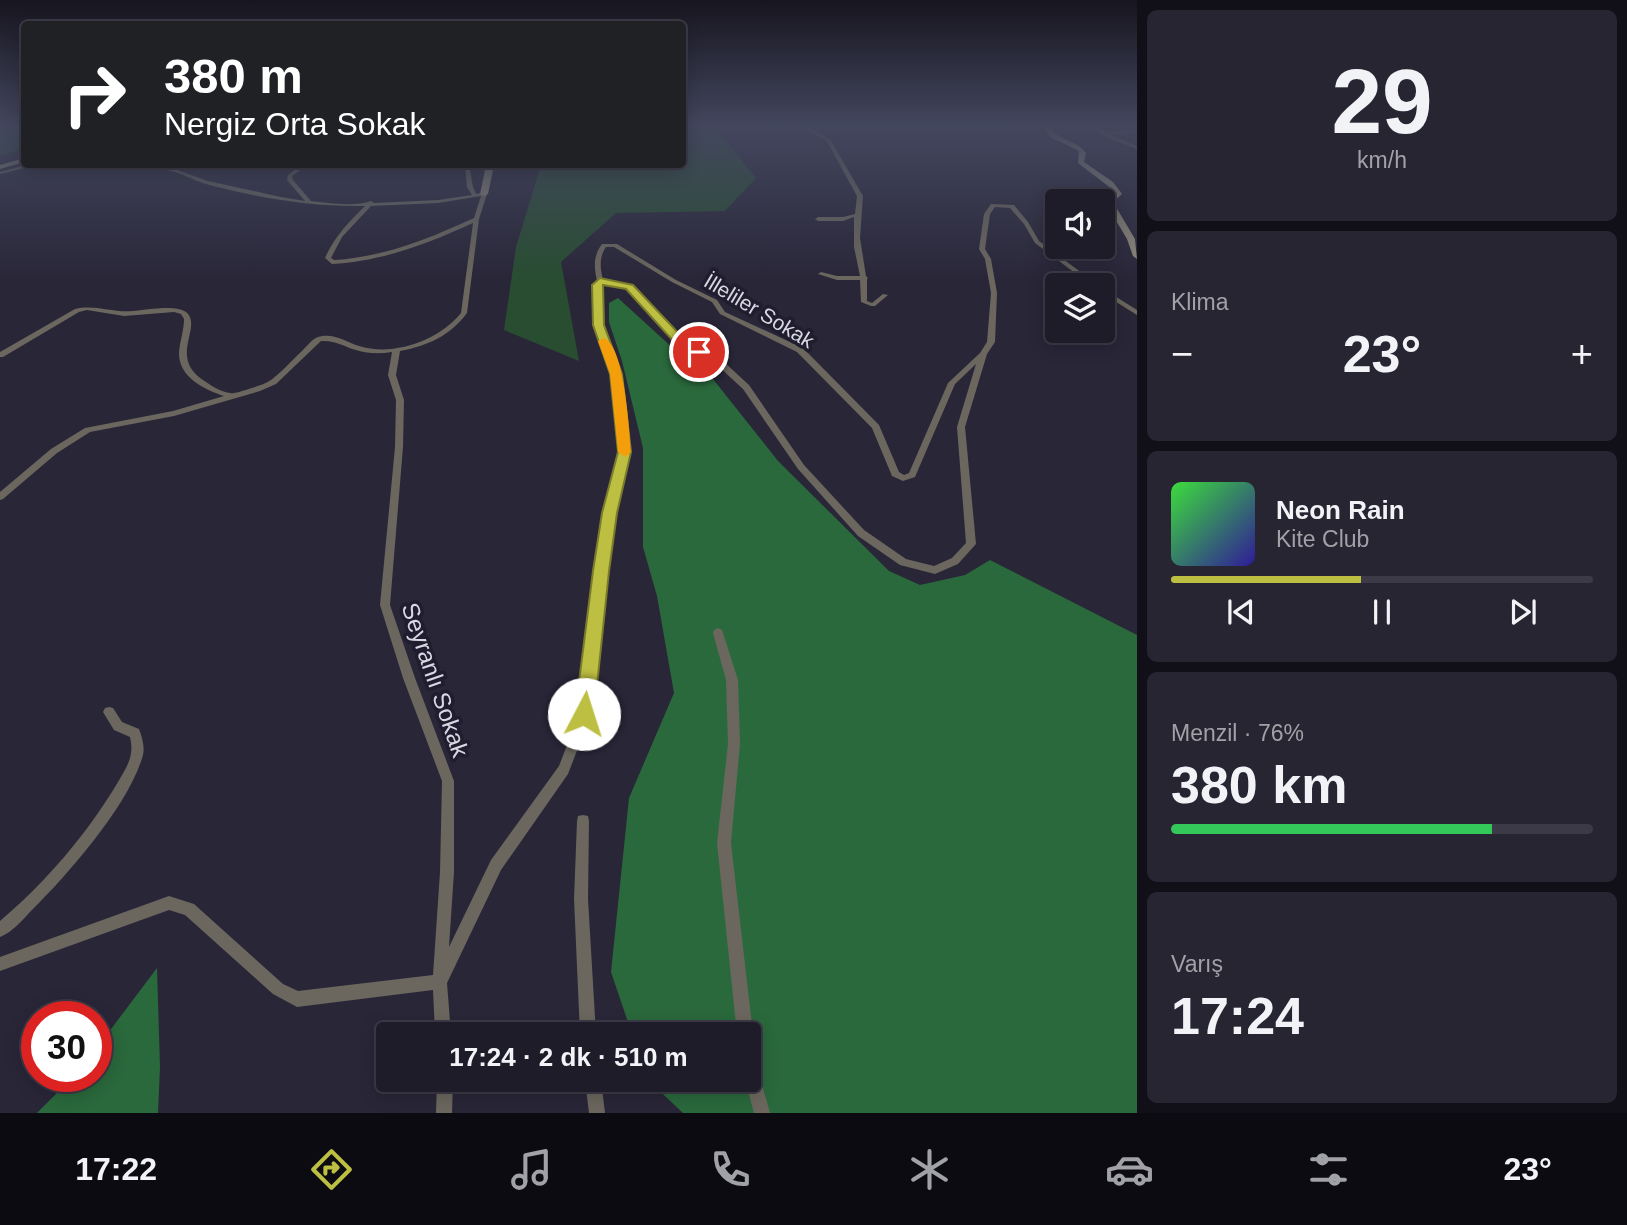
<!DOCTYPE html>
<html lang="tr">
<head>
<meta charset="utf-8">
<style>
  :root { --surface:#1f1c2a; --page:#272532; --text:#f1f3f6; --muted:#a1a1a8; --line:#3c3a47; --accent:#bdbf42 }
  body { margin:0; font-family:Helvetica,sans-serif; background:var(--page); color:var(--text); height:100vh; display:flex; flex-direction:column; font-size:26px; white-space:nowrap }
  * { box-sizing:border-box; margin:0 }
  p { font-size:23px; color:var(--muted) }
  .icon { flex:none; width:38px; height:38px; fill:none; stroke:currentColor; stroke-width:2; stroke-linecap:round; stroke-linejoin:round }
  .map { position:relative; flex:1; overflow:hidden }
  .drawer { display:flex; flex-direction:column; gap:10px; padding:10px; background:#110f17; width:490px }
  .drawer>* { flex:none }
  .guide { position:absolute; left:21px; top:21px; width:665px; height:147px; border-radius:7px; box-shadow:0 4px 18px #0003,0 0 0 2px var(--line); background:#202124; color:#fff; overflow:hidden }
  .buttons { position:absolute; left:1045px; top:189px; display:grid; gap:14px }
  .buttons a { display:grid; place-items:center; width:70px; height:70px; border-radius:7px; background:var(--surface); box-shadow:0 4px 18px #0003,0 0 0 2px var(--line); font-size:35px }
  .speed { position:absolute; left:21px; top:1001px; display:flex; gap:14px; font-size:35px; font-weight:700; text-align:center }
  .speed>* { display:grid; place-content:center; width:91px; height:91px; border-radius:50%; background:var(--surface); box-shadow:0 4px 18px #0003,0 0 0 2px var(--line); line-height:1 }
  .speed .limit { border:10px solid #d22; background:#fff; color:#111 }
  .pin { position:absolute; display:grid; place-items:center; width:60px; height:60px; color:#fff; margin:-30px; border:4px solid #fff; border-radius:50%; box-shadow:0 2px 7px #0007 }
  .me { position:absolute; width:77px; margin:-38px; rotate:5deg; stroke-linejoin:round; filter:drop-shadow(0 0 5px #0008) }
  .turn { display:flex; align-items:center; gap:24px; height:147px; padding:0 28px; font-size:32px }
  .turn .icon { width:91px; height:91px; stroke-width:2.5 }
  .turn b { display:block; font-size:49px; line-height:60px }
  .big { font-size:52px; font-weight:600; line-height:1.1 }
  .drawer .widget { flex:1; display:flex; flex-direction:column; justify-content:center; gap:10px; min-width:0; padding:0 24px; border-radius:10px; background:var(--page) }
  .drawer .dial { align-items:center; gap:0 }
  .dial b { font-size:91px; line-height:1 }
  .song { display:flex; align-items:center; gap:21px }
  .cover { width:84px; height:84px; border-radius:10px; background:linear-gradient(135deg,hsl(120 70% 55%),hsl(250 70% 35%)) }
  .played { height:7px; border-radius:4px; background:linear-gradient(90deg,var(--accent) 45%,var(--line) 45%) }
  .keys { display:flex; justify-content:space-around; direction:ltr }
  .heat { display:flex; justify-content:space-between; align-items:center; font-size:38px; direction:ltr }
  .charge { height:10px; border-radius:5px; background:linear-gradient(90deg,#34c759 76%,var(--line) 0) }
  .trip { position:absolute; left:376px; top:1022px; width:385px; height:70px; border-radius:7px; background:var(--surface); box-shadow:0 4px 18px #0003,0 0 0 2px var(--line); font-weight:600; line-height:70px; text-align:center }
  .tabs { display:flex; height:112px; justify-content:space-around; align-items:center; background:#0c0b11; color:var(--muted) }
  .tabs .icon { width:49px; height:49px }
  .tabs .on { color:var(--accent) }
  .tabs b { font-size:32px; color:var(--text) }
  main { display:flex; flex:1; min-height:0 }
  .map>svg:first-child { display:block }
  .green { fill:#284d31 }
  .forest { fill:#2a693c }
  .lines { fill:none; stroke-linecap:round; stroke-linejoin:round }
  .street { fill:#6b675e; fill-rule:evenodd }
  .secondary { fill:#90897b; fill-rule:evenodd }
  .route { fill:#bdbf42; stroke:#7b7c2b; stroke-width:2 }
  .slow { fill:#f59e0b }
  .labels { text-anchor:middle; stroke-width:7; stroke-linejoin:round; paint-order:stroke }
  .far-street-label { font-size:21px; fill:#d8d7e3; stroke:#1f1d2e }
  .street-label { font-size:24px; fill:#d8d7e3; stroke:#1f1d2e }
</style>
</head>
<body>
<main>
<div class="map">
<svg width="1137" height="1113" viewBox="0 0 1137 1113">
  <rect width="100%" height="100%" fill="#292638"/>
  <path class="green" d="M 0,125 L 24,125 L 24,148 L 0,156 Z
    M 683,125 L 713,125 L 756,178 L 725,211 L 616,213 L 561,262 L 579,361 L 504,330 L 516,247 L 541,165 L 682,164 Z"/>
  <path class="forest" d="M 618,298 L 675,350 L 709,374 L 778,461 L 889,571 L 920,585 L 965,575 L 990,560 L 1137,635 L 1137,1113 L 683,1113 L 648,1080 L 749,1080 L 749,1034 L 632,1034 L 611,972 L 629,798 L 674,693 L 657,596 L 643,547 L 643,448 L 622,361 L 609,322 L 609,303 Z
    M 157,968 L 160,1067 L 158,1113 L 37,1113 L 74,1076 L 96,1076 L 96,1049 Z"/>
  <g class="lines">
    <path class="street" d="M 773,125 L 808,128 L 830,139 L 863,196 L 860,238 L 866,276 L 868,278 L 867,279 L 867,301 L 872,303 L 883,294 L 888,295 L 875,306 L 871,306 L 861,302 L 860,280 L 837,280 L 818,274 L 821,272 L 837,276 L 860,276 L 854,247 L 854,217 L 843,221 L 818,221 L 815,219 L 818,217 L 843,217 L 855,214 L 857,196 L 826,140 L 807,130 Z
      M 1090,125 L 1094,125 L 1106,133 L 1137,130 L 1137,132 L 1110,135 L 1137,146 L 1137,149 L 1108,138 Z
      M 30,164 L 41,164 L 0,174 L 0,172 Z
      M 86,164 L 169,167 L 208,181 L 281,197 L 305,201 L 287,180 L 288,175 L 303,164 L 309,164 L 292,176 L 293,180 L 311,201 C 328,203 355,207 371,201 L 374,203 L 438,200 L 472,195 L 467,187 L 465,164 L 469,164 L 473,187 L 476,194 L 484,192 L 487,194 L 479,219 L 467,313 C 450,336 427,346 400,351 L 396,375 L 404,400 L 403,447 L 390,605 L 415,678 L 454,781 L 454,872 L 449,947 L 491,860 L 559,766 L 579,714 L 596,571 L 605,513 L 621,452 L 612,374 L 595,325 L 594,285 L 597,281 C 594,267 593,256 602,244 L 617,244 L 676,280 L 717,300 L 725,312 L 803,348 L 879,425 L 899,472 L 904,475 L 909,473 L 948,383 L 980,353 L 987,342 L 991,293 L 985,259 L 979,249 L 984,214 L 991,204 L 1014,205 L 1028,222 L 1039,241 L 1098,285 L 1091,285 L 1035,243 L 1024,224 L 1010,208 L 995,207 L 990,214 L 985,249 L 991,259 L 997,293 L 995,342 L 987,354 L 965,427 L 976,544 L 958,564 L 935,574 L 900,565 L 858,536 L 798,469 L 743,389 L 717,365 L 677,342 L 628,288 L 602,283 L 600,285 L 601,325 L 620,374 L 629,452 L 615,513 L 606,571 L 591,714 L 568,774 L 501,870 L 447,983 L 451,1034 L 435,1034 L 433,990 L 297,1007 L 273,994 L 185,915 L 169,910 L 0,971 L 0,957 L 169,896 L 194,904 L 283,984 L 298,991 L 433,975 L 440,872 L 442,781 L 403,678 L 380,605 L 395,447 L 396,400 L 388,375 L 392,352 C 380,354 368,354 356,350 C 343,346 335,340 321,341 L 276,384 L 260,391 L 174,416 L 90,432 L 57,453 L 3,499 L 0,500 L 0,492 L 51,449 L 85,428 L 173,411 L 224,396 C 204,389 178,377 179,352 C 180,341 184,330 184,319 L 181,314 L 174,312 L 124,316 L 87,310 L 79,312 L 3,357 L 0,357 L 0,352 L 75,309 C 94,304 113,313 133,311 C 145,310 176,304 186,312 C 204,327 166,358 206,382 C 213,387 222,392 230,393 C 235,394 241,391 246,390 C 254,387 264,385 271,380 C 282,372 292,360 302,351 C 307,346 312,339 318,337 C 333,332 347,342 359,346 C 394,357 439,340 461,313 L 473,223 C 427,244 383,261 332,264 L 325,258 C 334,237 349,222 365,206 C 311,207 258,198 206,184 C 192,180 180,172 166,170 C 139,166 112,173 86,164 ZM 481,196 L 474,218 C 428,239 384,257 334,260 L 331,258 L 342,237 L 371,206 L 438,203 ZM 606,247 L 614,247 L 672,282 L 712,302 L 720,314 L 797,352 L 872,428 L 892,476 L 903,481 L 915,477 L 955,384 L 976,364 L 957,427 L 966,543 L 952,558 L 934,566 L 906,559 L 864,530 L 804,465 L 749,385 L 723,361 L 681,340 L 632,286 L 603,280 C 600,268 599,257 606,247 Z
      M 1102,288 L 1137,310 L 1137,315 L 1102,293 Z
      M 718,628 L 722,630 L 723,633 L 738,680 L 740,744 L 731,843 L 753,1034 L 749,1040 L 749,1034 L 737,1034 L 717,843 L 728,744 L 726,680 L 713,633 L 714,630 Z
      M 109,707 L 113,708 L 122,722 L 139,729 C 142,737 145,747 143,755 C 129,805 69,873 33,909 C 23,919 13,932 0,937 L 0,921 C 46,882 87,834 118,782 C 123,773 130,763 131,753 C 132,747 131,742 130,737 L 114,730 L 103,712 L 105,708 Z
      M 583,815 L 588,816 L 589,821 L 588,899 L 596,1034 L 580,1034 L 574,899 L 577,821 L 578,816 Z
      M 749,1059 L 755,1061 L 757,1067 L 770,1113 L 754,1113 L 745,1080 L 749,1080 Z
      M 437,1080 L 453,1080 L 452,1113 L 436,1113 Z
      M 585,1080 L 601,1080 L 605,1113 L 589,1113 Z"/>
    <path class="secondary" d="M 1042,125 L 1048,125 C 1059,142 1076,139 1086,153 L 1084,162 L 1113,182 L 1122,194 L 1113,202 L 1135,239 L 1137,259 L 1133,256 L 1127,239 L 1105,202 L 1114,194 L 1112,189 L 1078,163 L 1079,151 L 1050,137 Z
      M 24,158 L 24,162 L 0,169 L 0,165 Z
      M 489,164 L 496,164 L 493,170 L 488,194 L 484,196 L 480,194 L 485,170 Z"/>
  </g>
  <linearGradient id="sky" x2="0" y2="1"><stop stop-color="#17151f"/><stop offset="0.45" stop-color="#43475e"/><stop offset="1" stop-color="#43475e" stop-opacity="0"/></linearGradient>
  <rect width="1137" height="280" fill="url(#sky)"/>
  <path class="route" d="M 600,278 L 633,285 L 683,338 L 705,352 L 695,355 L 675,343 L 626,289 L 603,285 L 604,325 L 622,374 L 631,452 L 617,513 L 609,571 L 594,714 L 591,720 L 584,723 L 578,720 L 575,714 L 593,571 L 602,513 L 618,452 L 610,374 L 593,325 L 592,285 Z"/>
  <path class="slow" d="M 604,338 C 625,347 629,430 631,452 L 625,457 L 618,452 L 610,374 L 598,341 Z"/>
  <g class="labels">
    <g class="far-street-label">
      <text transform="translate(759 311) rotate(31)" y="7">İlleliler Sokak</text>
    </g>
    <g class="street-label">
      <text transform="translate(435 680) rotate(71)" y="8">Seyranlı Sokak</text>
    </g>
  </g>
</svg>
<div class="buttons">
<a><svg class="icon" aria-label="sound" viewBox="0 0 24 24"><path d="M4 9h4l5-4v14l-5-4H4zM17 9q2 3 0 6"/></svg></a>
<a><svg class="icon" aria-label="layers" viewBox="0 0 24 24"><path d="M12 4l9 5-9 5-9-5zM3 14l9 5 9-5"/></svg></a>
</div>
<div class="speed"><div class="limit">30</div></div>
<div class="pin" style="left:699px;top:352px;background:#d93025"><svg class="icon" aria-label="arrive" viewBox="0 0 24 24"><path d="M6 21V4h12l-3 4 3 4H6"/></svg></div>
<svg class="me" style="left:584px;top:714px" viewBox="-20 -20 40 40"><circle r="19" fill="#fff"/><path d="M0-13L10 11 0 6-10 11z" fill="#bdbf42"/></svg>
<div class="trip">17:24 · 2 dk · 510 m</div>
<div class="guide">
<div class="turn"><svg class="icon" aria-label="right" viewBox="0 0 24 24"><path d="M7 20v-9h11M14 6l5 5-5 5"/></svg><div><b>380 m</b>Nergiz Orta Sokak</div></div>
</div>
</div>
<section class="drawer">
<div class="widget dial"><b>29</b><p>km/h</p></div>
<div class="widget"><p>Klima</p>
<div class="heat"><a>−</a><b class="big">23°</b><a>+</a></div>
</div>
<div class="widget">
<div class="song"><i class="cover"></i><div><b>Neon Rain</b><p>Kite Club</p></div></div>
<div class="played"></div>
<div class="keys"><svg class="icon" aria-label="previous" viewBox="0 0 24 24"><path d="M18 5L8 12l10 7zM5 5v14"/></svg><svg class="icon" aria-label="pause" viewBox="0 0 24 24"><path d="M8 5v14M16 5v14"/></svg><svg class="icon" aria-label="next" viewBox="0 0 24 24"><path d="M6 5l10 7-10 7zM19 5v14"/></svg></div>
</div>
<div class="widget"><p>Menzil · 76%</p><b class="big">380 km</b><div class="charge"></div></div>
<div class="widget"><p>Varış</p><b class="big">17:24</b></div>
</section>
</main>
<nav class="tabs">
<b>17:22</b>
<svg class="icon on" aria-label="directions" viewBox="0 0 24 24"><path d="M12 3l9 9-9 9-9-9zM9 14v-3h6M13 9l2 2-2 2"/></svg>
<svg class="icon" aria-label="music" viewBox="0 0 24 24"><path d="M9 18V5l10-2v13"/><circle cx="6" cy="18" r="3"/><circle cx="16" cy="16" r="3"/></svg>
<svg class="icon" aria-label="phone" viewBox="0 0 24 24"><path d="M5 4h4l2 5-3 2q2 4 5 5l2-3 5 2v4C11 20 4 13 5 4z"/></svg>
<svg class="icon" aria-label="climate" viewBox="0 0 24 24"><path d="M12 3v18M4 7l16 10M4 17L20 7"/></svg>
<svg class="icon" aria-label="car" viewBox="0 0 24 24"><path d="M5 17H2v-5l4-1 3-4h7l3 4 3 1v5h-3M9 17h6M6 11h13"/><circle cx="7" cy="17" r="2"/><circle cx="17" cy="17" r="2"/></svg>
<svg class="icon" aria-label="filters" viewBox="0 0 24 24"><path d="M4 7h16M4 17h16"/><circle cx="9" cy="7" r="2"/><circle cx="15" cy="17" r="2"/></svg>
<b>23°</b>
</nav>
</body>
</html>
